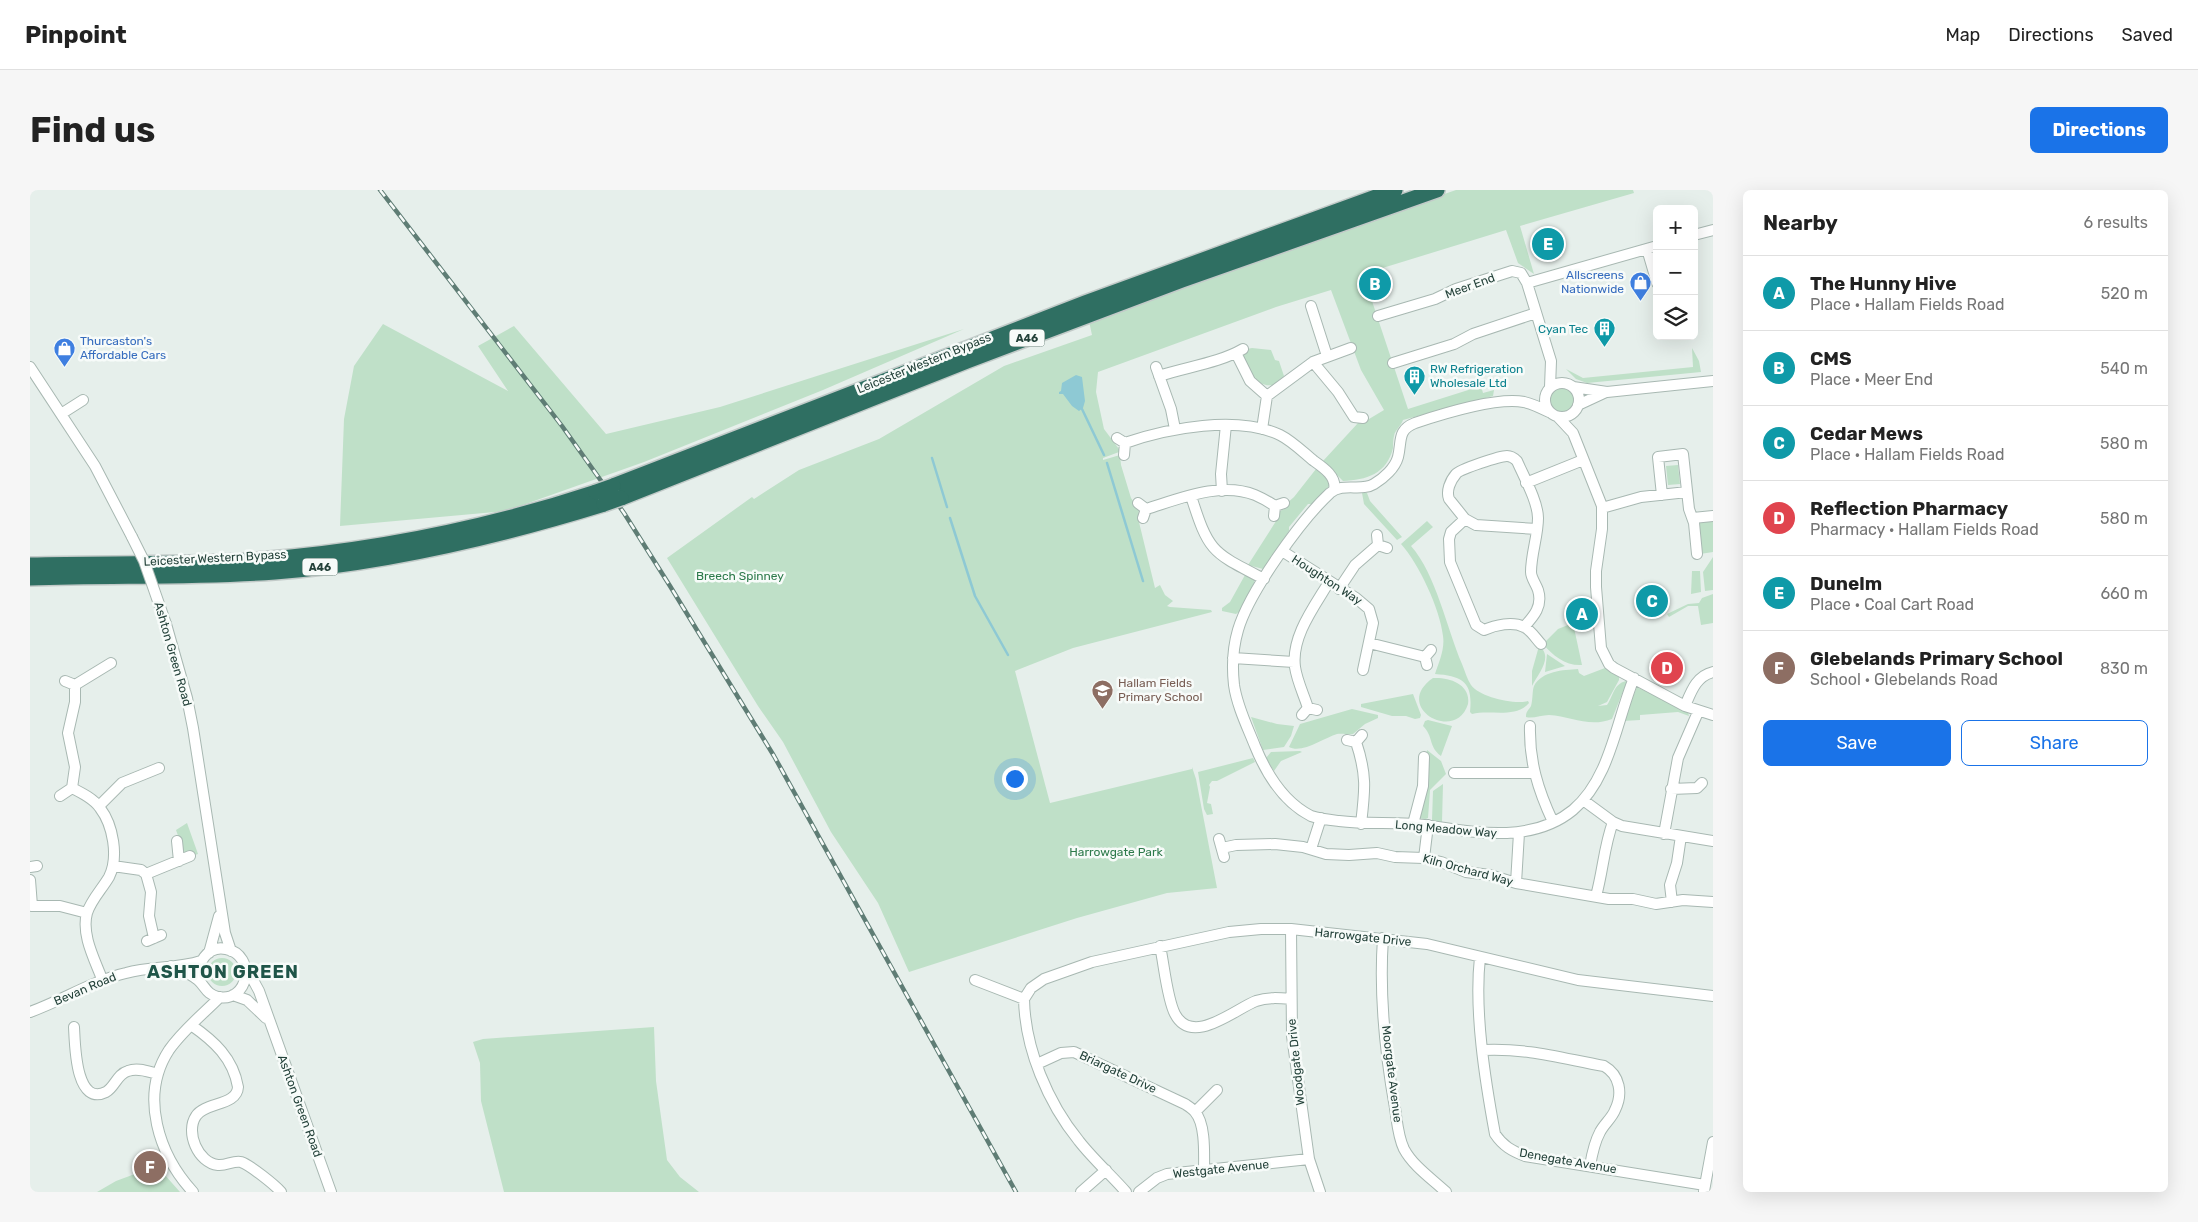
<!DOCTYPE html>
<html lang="en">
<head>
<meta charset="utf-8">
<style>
  :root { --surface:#fff; --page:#f6f6f6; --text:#222; --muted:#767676; --line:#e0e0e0; --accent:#1a73e8 }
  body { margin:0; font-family:Rubik,sans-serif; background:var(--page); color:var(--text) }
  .controls { position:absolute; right:15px; top:15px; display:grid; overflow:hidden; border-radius:8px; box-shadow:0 5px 20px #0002 }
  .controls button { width:45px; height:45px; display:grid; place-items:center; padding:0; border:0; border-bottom:1px solid var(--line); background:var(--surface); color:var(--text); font:25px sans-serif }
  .you { position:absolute; left:984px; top:588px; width:18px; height:18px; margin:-12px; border:4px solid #fff; border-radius:50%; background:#1a73e8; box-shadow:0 0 0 8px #1a73e833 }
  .badge { display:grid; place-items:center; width:32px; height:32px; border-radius:50%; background:var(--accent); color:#fff; font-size:16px; font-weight:700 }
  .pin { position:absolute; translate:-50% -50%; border:2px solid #fff; box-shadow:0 1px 5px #0006 }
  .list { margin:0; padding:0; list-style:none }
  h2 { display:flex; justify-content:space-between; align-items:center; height:65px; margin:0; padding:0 20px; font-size:21px }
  h2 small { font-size:16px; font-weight:400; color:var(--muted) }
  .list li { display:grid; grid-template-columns:32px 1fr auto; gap:15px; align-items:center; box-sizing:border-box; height:75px; padding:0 20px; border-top:1px solid var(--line) }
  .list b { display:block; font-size:19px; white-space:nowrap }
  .list p { margin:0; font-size:16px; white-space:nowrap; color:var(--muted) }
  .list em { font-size:16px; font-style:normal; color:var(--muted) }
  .actions { display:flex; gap:10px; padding:15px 20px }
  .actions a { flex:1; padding:11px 0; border:1px solid var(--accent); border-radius:8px; text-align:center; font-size:18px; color:var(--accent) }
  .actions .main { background:var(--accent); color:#fff }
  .icon { flex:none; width:28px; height:28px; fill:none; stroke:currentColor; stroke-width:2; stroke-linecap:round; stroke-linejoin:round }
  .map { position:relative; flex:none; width:1683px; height:1002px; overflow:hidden; border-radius:8px }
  header { display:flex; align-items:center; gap:30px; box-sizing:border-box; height:70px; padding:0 25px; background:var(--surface); border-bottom:1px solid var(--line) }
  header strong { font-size:24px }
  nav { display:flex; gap:28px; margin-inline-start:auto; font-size:18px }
  .intro { display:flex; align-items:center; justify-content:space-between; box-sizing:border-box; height:120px; padding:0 30px }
  h1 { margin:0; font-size:35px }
  .button { padding:12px 22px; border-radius:8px; background:var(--accent); color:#fff; font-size:18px; font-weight:700 }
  main { display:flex; gap:30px; padding:0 30px }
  aside { flex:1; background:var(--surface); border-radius:8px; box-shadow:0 5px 20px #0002 }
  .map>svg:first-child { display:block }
  .green { fill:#bfe0c8 }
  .water { fill:#8ec9d4 }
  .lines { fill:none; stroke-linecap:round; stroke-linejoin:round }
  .stream { stroke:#8ec9d4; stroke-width:2.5 }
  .minor-casing { stroke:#a8b8b2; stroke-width:12 }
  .highway-casing { stroke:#c2cac8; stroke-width:18 }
  .minor { stroke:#fff; stroke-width:10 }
  .highway { stroke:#2f6f62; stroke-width:15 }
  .rail-casing { stroke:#5f7d75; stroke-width:4.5 }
  .rail { stroke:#f7fbf9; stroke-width:2.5; stroke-dasharray:8; stroke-linecap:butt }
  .minor-bridge-casing { stroke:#a8b8b2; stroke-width:12; stroke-linecap:butt }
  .highway-bridge-casing { stroke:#c2cac8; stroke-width:18; stroke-linecap:butt }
  .minor-bridge { stroke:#fff; stroke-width:10 }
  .highway-bridge { stroke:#2f6f62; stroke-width:15 }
  .labels { text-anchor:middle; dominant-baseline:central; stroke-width:5; stroke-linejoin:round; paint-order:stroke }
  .shield { fill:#f7fbf9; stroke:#637a73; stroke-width:1 }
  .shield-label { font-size:11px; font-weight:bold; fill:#24423a }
  .shop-label { font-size:12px; fill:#366cbe; stroke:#f7fbf9; text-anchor:end }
  .street-label { font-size:12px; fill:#24423a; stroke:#f7fbf9 }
  .culture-label { font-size:12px; fill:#0d838f; stroke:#f7fbf9; text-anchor:end }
  .park-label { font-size:12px; fill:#2d7a4b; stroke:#f7fbf9 }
  .education-label { font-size:12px; fill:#785e54; stroke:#f7fbf9; text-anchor:start }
  .district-label { font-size:18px; font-weight:bold; letter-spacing:1px; fill:#1f5548; stroke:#f7fbf9 }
</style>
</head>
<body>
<header>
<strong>Pinpoint</strong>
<nav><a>Map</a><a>Directions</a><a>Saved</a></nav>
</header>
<div class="intro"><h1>Find us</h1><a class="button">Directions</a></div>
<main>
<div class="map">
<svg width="1683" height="1002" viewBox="0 0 1683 1002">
  <rect width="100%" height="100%" fill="#e6efeb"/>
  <path class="green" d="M1426 0H1603L1604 3 1490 36 1504 84 1488 73 1476 40 1333 84 1378 219 1451 196 1453 203 1464 200 1463 206 1373 230C1371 236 1365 240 1364 246 1363 250 1363 254 1363 258 1357 284 1336 290 1313 291L1293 271 1328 233 1334 232 1354 220 1331 180 1301 100 1246 117 1068 182 1066 202 1074 239 1089 259V262L1073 268V270L1090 265 1091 275 1101 308 1109 320 1108 328 1125 398 1130 395 1135 405 1143 411 1137 416 1140 417 1181 420 1182 422 1043 458 985 481 1020 613 1162 579V577L1166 589 1187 698 1137 703 1047 728 879 782 848 713 801 642 753 552 728 516 637 368 722 307 724 309 769 280 849 249 974 176 1062 145 1059 131 1238 65Z
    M353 134 478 201 448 156 484 136 576 244 690 217 934 139 793 200 614 272 476 321 310 336 314 229 324 176Z
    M1222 158 1241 160 1245 170 1249 171 1254 186 1243 195C1227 198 1217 180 1213 166L1217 159Z
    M1662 158 1669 171 1671 182 1557 193 1546 189 1536 179 1553 188 1663 177Z
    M1519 209a13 13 0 1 1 26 0a13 13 0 1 1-26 0Z
    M1648 275 1650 294 1638 295 1636 276Z
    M1286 279 1298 290 1299 296 1282 314H1278L1259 337V341L1233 379 1218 375 1248 328 1250 321 1257 318 1256 314 1264 307Z
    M1337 303 1340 311 1372 347 1367 350 1334 314 1332 303Z
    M1683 328V362L1670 364 1666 330Z
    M1397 331 1403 337 1381 356C1406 384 1417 439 1432 474 1435 481 1437 489 1441 495 1449 507 1485 515 1498 511L1499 513C1485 529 1460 519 1442 524L1440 522C1443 493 1434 486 1405 484 1409 472 1415 459 1413 446 1410 419 1389 374 1371 354Z
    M1683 367V400L1675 401 1673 382Z
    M1662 381H1670L1671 402 1661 404Z
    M1215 385 1224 390 1225 395 1210 421 1206 424 1192 421V418L1200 412Z
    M1683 404V433L1671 435 1668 416H1658L1639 427 1637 424 1658 414 1669 413 1672 408Z
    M1543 433 1552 475C1536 476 1523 466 1513 454L1528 439Z
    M1509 456C1524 467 1508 484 1502 496V481Z
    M1517 464 1535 476 1515 482Z
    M1575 478 1589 487V490L1577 512 1568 516 1577 515C1583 507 1583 494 1596 491V494L1582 529C1559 538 1541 526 1519 525 1511 525 1503 529 1496 527 1496 521 1498 521 1501 516 1503 510 1502 501 1504 496 1512 481 1533 480 1548 479L1549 483 1554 486Z
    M1403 488C1419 487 1441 494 1438 514 1426 554 1361 517 1403 488Z
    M1607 497 1658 522 1659 526 1648 522 1610 525V530L1593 531Z
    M1383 504 1391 525 1390 528 1385 529 1376 526H1362L1331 517V514Z
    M1322 519 1348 525V528L1335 534 1323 544C1318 545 1313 543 1307 544 1294 548 1272 564 1259 557L1270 534Z
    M1221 527 1247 534 1264 536 1261 546 1254 557 1233 560Z
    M1398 530 1422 536 1411 566C1398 556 1404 547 1393 536L1395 531Z
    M1397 560 1411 571 1416 584 1400 600 1398 628 1396 629 1386 628 1396 590Z
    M1241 562 1270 561 1272 562 1251 571 1244 581 1236 568Z
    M1223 568 1225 572 1187 591H1182L1179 595 1180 597 1177 613 1181 614 1183 624 1177 625 1174 619 1168 582Z
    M1413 594 1412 632 1402 630 1403 601Z
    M157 633 168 664 156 668 146 640Z
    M178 782a14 14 0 1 1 28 0a14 14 0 1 1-28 0Z
    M624 837 626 891 637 970 650 987 669 1002H474L451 911 450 873 443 852 453 849Z
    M121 978 134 984 150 1002H67L86 991Z"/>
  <path class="water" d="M1046 185 1052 187 1055 211 1053 218 1049 221 1042 216 1033 204H1029V202L1031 201 1032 193Z"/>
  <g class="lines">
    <path class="stream" d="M1052 219 1074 265
      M902 268 917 317
      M1077 273 1113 391
      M920 328 945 406 978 465"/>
    <defs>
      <path id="minor" d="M1664 45 1683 40
        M1617 59 1627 93
        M1497 93 1627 56
        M1281 116 1297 166
        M1348 126 1405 109 1426 99 1482 81 1491 83 1497 93 1521 171 1520 197
        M1206 163 1220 191 1237 206
        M1283 172 1308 202 1324 227 1333 228
        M1363 173 1424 154 1443 144 1506 123
        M0 177 65 276 102 347
        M1126 177 1141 219 1145 239
        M1129 186C1156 177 1189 173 1213 159
        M1515 210a17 17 0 1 1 34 0a17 17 0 1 1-34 0Z
        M1543 197 1577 202 1683 191
        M1548 215 1576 202
        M1519 222C1511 218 1503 214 1494 212 1467 207 1412 224 1385 233 1367 240 1372 251 1368 267 1365 278 1354 288 1344 294 1331 302 1313 292 1300 303 1271 330 1219 402 1208 440 1203 457 1202 477 1204 495 1207 516 1217 536 1225 556 1236 583 1253 612 1281 626 1290 629 1300 630 1309 631 1339 635 1370 631 1401 636 1447 643 1503 653 1543 620 1580 589 1586 532 1604 488
        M31 224 53 210
        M1528 227 1543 243 1572 316V339L1566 381V397L1571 458 1579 474 1584 478 1655 516 1683 525
        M1232 239 1237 206 1283 172 1321 158
        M1087 248 1095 253 1094 265
        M1095 253C1138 238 1208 225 1250 245 1262 251 1273 262 1284 271 1294 278 1307 287 1304 300
        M1496 293 1553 270
        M1192 301 1191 284 1196 235
        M1632 305 1628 267 1653 264 1659 319 1664 333 1667 364
        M1161 306C1179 363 1182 362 1234 389
        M1108 313 1116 319 1113 328
        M1572 318 1611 307 1657 302
        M1116 319C1149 309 1191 291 1225 305 1232 308 1239 312 1245 316
        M1244 326 1245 316 1254 313
        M1663 328 1683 326
        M1435 329 1421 342 1419 349 1420 372 1446 435 1454 440C1465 435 1483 431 1494 437 1501 440 1506 449 1511 454
        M1347 345 1348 355 1357 358
        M1252 361 1326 408 1339 419 1343 433 1333 480
        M1309 399 1325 375 1348 355
        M136 434 157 508 163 538 195 743 201 761
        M1494 437C1504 426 1513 416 1508 400 1506 394 1501 388 1501 382 1501 364 1508 346 1508 328 1508 312 1494 287 1487 271 1484 268 1481 266 1477 266 1470 266 1430 279 1426 284 1420 291 1416 301 1419 309L1435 329 1446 335 1507 339
        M1339 453 1395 467
        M1203 468 1264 472
        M1397 475 1395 467 1401 460
        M35 491 45 495V512L38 543 45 577 42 598C52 603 64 609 70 618 83 635 89 667 79 687 72 699 61 710 57 723 51 745 65 770 72 789
        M45 495 81 473
        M1655 516C1661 502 1666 486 1683 482
        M1278 518C1274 505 1267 491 1265 477 1261 447 1284 417 1299 392
        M1272 525 1278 518 1287 520
        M1500 536C1499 571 1508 600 1523 632
        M1317 550 1326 552 1332 545
        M1326 552C1337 585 1335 600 1331 634
        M1424 583H1503
        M1641 599 1667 598 1672 593
        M30 606 42 598
        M1553 610 1583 632 1592 636 1683 651
        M69 616 92 593 129 578
        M1383 634 1393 596 1394 567
        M1634 644 1648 568 1668 522
        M1189 649 1194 667
        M147 651 149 671
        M1192 658 1206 655 1245 654 1273 657 1296 664 1319 665 1347 663 1365 667 1394 668 1411 672 1436 682 1460 685 1486 693 1579 709H1603L1626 714 1653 710 1683 712
        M1281 659 1291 628
        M1394 668 1398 635
        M83 676 111 680 116 684 121 702 119 726 124 748
        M0 677 7 676
        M116 684 160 666
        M0 690 2 716H30L57 723
        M1486 693 1489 643
        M1566 706C1573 681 1574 656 1583 632
        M1642 712 1640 695 1647 673 1651 646
        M1261 739 1262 846 1279 969 1290 1002
        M1353 748C1349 804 1355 862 1365 918 1367 931 1368 947 1374 959 1383 976 1402 989 1416 1002
        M117 751 131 745
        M1130 756C1134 774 1137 809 1145 824 1162 857 1205 819 1226 811 1238 807 1249 808 1261 809
        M179 763 189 726
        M1450 767C1444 821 1455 890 1465 944 1473 956 1482 961 1495 966L1675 995
        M141 776C150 780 160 783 168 790 176 797 176 804 188 807 219 813 227 765 196 759 177 755 166 774 169 791
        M216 777 229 801 301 1002
        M945 790 994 809C995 859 1018 913 1049 951 1063 969 1081 985 1096 1002
        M203 805 217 810 236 828
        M994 809 1001 798 1014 789 1062 772 1199 742 1231 739H1261L1397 754 1548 790 1683 806
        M0 822C33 810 62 791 96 783 121 776 147 779 171 771
        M161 835C184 851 203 868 208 897 207 916 175 912 166 926 155 942 168 973 188 975 196 976 204 970 211 972 220 975 245 995 251 1002
        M44 837C45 853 45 917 76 902 85 897 87 884 98 881 108 877 119 882 128 884
        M1453 860C1498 858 1530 868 1574 876 1590 885 1593 904 1585 920 1582 928 1574 934 1570 942 1564 953 1562 964 1560 976
        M1007 874 1031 863 1044 862 1155 914C1158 916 1163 919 1165 922 1176 934 1174 966 1174 982
        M1165 922 1187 900
        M1674 1001 1683 952
        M163 1002C129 965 109 906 139 860 153 840 173 824 190 807
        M1051 1002 1076 980
        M1109 1002 1127 988 1137 984 1279 969"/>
      <path id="highway" d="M583 296 1055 113 1365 0
        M591 308 937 171 1152 90 1407 0
        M0 375C71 373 142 375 213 371 333 363 451 340 566 302
        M0 388C82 385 163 388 245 382 357 373 467 347 574 314"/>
    </defs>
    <use href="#minor" class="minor-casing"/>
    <use href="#highway" class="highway-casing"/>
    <use href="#minor" class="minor"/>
    <use href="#highway" class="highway"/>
    <defs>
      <path id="rail" d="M350 0 532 236 594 323 640 396 744 566 986 1002"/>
    </defs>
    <use href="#rail" class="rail-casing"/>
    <use href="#rail" class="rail"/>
    <defs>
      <path id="minor-bridge" d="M102 347 114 371 136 434"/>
      <path id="highway-bridge" d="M566 302 583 296
        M574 314 591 308"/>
    </defs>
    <use href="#minor-bridge" class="minor-bridge-casing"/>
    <use href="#highway-bridge" class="highway-bridge-casing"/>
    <use href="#minor-bridge" class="minor-bridge"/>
    <use href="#highway-bridge" class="highway-bridge"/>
  </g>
  <defs>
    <symbol id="shop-pin" viewBox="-11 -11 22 30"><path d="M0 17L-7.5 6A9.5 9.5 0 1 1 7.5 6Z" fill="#3f7fe0" stroke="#f7fbf9"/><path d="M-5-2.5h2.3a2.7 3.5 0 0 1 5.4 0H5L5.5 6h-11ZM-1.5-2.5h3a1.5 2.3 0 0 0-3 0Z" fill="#fff"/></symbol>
    <symbol id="building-pin" viewBox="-11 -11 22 30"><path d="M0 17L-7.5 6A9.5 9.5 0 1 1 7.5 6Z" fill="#0f9aa8" stroke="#f7fbf9"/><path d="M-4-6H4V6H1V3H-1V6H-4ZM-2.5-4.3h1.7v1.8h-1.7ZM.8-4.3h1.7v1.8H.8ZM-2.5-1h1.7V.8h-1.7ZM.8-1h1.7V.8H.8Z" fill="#fff"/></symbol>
    <symbol id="school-pin" viewBox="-11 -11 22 30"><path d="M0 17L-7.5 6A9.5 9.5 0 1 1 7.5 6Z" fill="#8d6e63" stroke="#f7fbf9"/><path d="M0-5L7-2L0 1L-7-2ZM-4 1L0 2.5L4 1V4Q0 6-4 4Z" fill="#fff"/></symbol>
  </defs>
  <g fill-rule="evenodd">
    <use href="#shop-pin" x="1598" y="80" width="25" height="34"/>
    <use href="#building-pin" x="1562" y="126" width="25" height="34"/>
    <use href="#shop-pin" x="22" y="146" width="25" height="34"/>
    <use href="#building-pin" x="1372" y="174" width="25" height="34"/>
    <use href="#school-pin" x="1060" y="488" width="25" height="34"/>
  </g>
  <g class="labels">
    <g class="shield">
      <rect x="979.5" y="139.5" width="35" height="17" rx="4"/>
      <rect x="272.5" y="368.5" width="35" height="17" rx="4"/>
    </g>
    <g class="shield-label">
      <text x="997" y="148">A46</text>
      <text x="290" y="377">A46</text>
    </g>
    <g class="shop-label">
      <text x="1594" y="85">Allscreens<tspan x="1594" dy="14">Nationwide</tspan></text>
      <text x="50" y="151" text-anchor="start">Thurcaston's<tspan x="50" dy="14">Affordable Cars</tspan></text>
    </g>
    <g class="street-label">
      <text transform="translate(1440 96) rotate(-20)">Meer End</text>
      <text transform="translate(894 173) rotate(-22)">Leicester Western Bypass</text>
      <text transform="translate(185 368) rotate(-3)">Leicester Western Bypass</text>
      <text transform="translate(1297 390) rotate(33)">Houghton Way</text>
      <text transform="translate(143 464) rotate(74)">Ashton Green Road</text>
      <text transform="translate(1416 639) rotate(5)">Long Meadow Way</text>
      <text transform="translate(1438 680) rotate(15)">Kiln Orchard Way</text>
      <text transform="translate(1333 747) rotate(6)">Harrowgate Drive</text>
      <text transform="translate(55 799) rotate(-23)">Bevan Road</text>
      <text transform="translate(1266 872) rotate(-96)">Woodgate Drive</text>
      <text transform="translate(1088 882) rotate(25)">Briargate Drive</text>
      <text transform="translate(1362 884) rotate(83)">Moorgate Avenue</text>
      <text transform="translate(270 916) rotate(70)">Ashton Green Road</text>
      <text transform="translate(1538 971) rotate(10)">Denegate Avenue</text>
      <text transform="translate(1191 979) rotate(-6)">Westgate Avenue</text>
    </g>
    <g class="culture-label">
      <text x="1558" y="139">Cyan Tec</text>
      <text x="1400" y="179" text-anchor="start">RW Refrigeration<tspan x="1400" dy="14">Wholesale Ltd</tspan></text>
    </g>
    <g class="park-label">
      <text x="710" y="386">Breech Spinney</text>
      <text x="1086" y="662">Harrowgate Park</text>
    </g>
    <g class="education-label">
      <text x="1088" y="493">Hallam Fields<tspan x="1088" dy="14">Primary School</tspan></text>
    </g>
    <g class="district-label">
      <text x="193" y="782">ASHTON GREEN</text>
    </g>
  </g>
</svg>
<div class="controls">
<button>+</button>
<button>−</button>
<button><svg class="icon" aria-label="layers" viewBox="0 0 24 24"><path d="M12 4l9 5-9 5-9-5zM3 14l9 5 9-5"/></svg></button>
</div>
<div class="you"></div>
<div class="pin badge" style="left:1552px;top:424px;background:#0f9aa8">A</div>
<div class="pin badge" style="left:1345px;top:94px;background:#0f9aa8">B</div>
<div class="pin badge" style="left:1622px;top:411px;background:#0f9aa8">C</div>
<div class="pin badge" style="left:1637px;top:478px;background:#e0444e">D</div>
<div class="pin badge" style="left:1518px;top:54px;background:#0f9aa8">E</div>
<div class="pin badge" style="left:120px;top:977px;background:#8d6e63">F</div>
</div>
<aside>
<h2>Nearby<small>6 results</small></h2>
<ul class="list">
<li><span class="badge" style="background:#0f9aa8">A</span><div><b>The Hunny Hive</b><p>Place · Hallam Fields Road</p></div><em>520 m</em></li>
<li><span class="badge" style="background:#0f9aa8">B</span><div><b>CMS</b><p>Place · Meer End</p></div><em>540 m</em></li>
<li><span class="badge" style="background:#0f9aa8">C</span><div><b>Cedar Mews</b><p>Place · Hallam Fields Road</p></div><em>580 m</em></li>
<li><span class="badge" style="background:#e0444e">D</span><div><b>Reflection Pharmacy</b><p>Pharmacy · Hallam Fields Road</p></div><em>580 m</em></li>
<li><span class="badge" style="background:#0f9aa8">E</span><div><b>Dunelm</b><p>Place · Coal Cart Road</p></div><em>660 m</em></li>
<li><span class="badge" style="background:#8d6e63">F</span><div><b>Glebelands Primary School</b><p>School · Glebelands Road</p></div><em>830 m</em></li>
</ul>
<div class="actions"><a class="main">Save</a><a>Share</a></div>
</aside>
</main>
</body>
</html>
